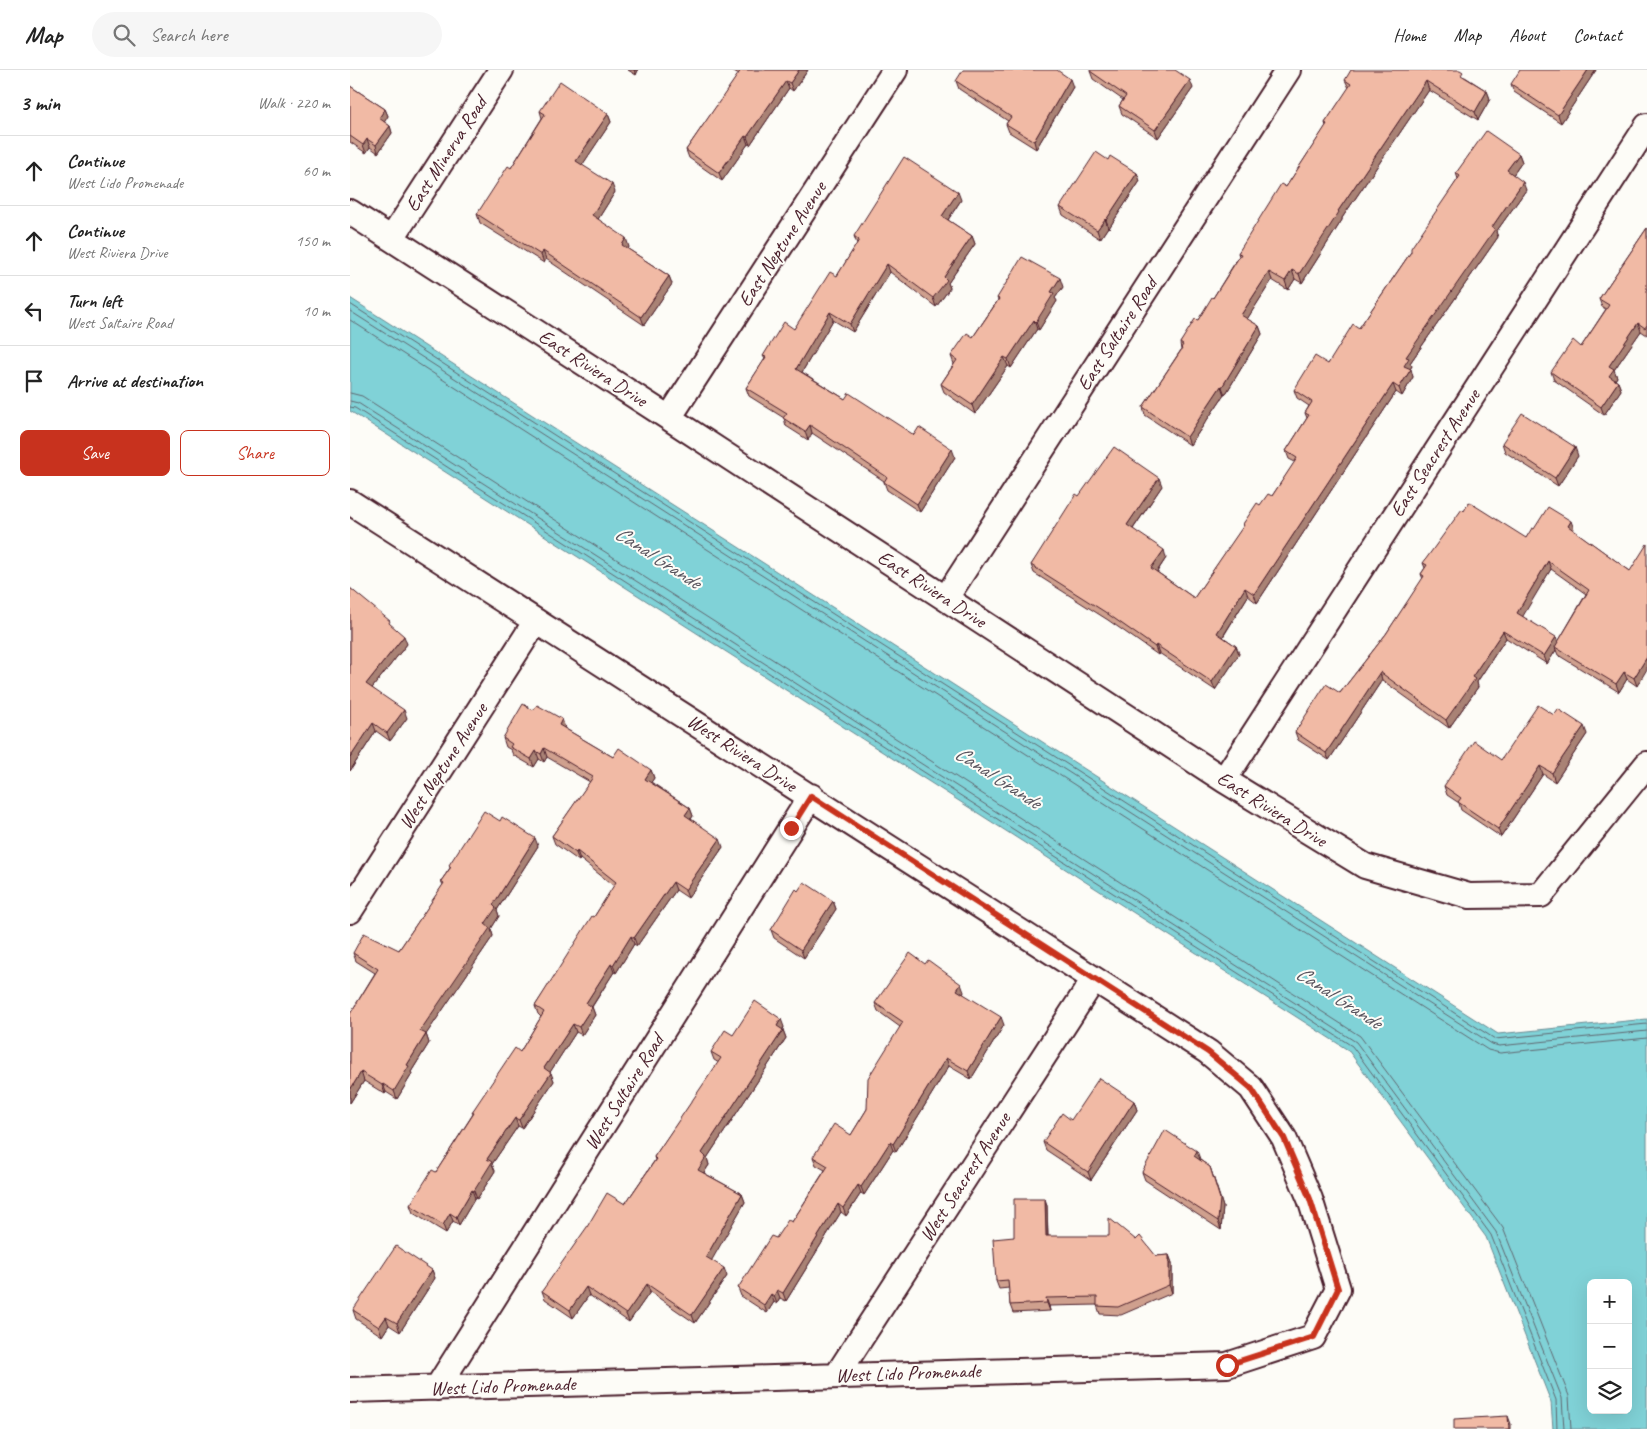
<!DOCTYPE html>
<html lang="en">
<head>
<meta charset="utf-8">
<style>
  :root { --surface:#fff; --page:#f6f6f6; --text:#222; --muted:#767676; --line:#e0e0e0; --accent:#c8321e }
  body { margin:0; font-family:Caveat,sans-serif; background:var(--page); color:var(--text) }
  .controls { position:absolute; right:15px; bottom:15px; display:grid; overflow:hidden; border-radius:8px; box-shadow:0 5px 20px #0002 }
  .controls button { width:45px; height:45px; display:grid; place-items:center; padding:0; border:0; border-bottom:1px solid var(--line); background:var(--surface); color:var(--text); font:25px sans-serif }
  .stop { position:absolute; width:15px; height:15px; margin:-11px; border:4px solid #c8321e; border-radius:50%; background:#fff }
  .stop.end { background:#c8321e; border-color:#fff; box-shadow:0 1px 5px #0008 }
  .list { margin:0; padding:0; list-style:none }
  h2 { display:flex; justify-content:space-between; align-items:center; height:65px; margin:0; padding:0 20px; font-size:21px }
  h2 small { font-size:16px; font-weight:400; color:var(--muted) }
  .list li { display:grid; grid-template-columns:32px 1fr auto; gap:15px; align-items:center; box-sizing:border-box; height:70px; padding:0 20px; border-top:1px solid var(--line) }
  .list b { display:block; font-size:19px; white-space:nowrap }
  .list p { margin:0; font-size:16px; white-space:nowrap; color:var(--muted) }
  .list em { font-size:16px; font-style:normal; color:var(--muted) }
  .actions { display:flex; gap:10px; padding:15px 20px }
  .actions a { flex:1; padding:11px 0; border:1px solid var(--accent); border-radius:8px; text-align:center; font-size:18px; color:var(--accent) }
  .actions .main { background:var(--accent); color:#fff }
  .icon { flex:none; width:28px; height:28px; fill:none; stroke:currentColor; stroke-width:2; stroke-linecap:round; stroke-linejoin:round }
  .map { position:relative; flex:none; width:1297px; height:1359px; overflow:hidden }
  header { display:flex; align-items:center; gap:30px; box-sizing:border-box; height:70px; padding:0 25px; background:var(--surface); border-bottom:1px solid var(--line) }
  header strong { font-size:24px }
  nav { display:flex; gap:28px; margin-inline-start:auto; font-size:18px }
  .search { width:350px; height:45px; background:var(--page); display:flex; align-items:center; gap:12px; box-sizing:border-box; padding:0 18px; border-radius:28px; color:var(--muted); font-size:19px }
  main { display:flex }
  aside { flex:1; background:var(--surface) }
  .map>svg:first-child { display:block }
  .water { fill:#80d2d7; stroke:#6a8a92; fill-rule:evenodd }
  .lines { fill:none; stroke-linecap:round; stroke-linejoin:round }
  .shore { stroke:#606770; stroke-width:1 }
  .minor-casing { stroke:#4a1f2b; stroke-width:28 }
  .minor { stroke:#fdfcf7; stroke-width:24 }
  .wall { fill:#cfa08e; stroke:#4a1f2b; fill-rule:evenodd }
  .shaded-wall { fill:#a98274; stroke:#4a1f2b }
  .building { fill:#f1baa5; stroke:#4a1f2b }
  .route { stroke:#c8321e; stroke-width:6 }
  .labels { text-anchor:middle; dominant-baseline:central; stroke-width:4; stroke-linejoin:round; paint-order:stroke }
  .street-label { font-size:20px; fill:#4a1f2b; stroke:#fdfcf7 }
  .water-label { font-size:21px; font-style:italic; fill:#5a555f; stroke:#fdfcf7 }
</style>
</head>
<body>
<header>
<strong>Map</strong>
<div class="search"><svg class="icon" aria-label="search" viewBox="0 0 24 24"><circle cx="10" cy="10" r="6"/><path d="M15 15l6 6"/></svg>Search here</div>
<nav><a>Home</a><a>Map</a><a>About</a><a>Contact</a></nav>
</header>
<main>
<aside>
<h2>3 min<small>Walk · 220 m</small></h2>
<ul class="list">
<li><svg class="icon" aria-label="ahead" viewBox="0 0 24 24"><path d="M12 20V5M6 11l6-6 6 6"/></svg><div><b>Continue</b><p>West Lido Promenade</p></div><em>60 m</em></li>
<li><svg class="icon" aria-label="ahead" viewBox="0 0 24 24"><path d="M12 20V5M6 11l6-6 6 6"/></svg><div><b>Continue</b><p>West Riviera Drive</p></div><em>150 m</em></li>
<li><svg class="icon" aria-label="left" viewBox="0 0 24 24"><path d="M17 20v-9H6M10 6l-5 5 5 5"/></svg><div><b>Turn left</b><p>West Saltaire Road</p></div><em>10 m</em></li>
<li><svg class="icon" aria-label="arrive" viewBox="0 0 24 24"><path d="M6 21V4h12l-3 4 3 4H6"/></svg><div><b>Arrive at destination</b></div></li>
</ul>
<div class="actions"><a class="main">Save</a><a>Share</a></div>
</aside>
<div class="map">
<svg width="1297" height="1359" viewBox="0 0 1297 1359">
  <rect width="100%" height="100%" fill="#fdfcf7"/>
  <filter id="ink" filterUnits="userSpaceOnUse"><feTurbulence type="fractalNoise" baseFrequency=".02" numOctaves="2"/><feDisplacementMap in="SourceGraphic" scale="10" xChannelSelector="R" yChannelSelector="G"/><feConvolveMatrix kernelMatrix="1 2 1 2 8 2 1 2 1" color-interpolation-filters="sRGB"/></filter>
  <g filter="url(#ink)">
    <path class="water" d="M0 228 1148 964 1297 949V1359H1203L1201 1332 1136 1167 998 980 0 341ZM1241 1213H1278V1340H1241Z"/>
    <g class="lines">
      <path class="shore" d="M0 234 1145 969 1297 954
        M0 241 1142 974 1149 976 1297 961
        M0 250 1138 980 1150 983 1297 968
        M0 323 12 326 1010 966 1153 1158 1219 1326 1221 1359
        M0 331 8 333 1006 972 1146 1162 1212 1328 1214 1359
        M0 337 5 338 1002 976 1141 1165 1206 1330 1207 1359"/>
      <defs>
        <path id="minor" d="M0 142 319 348 874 710 1015 796 1119 826 1191 825 1297 694
          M42 168 151 0
          M319 348 545 0
          M0 432 858 982 901 1018 934 1068 960 1129 988 1219 963 1267 877 1295 0 1320
          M596 528 938 0
          M874 710 1297 56
          M0 841 186 551
          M487 1305 744 909
          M87 1318 461 726"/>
      </defs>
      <use href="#minor" class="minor-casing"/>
      <use href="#minor" class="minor"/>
    </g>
    <path class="wall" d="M278 0H288L286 5Z
      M382 0H458L443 21 439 18 400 75 398 74 372 111 339 88 336 80 389 4Z
      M1246 0 1211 53 1164 22 1161 14Z
      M740 1 843 18 808 68 772 44 769 36 773 30 743 9Z
      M1115 7 1137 21 1140 29 1128 50 1079 20 992 148V150L952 213 945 209 938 220 922 210 897 249 909 256 912 264 875 325H874L840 375 795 345 793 337 831 280 830 273 848 250 863 228 889 186 888 183 936 117 976 56 975 53 999 18 995 10Z
      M606 11 723 17 686 79 659 62 656 54 658 51 609 19Z
      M0 16 35 39 38 46 34 52 40 56 42 63 28 83 20 77 16 83 0 72Z
      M190 41 258 44 261 52 232 95 265 122 248 149 279 177 278 179 319 206 322 214 294 255 196 189 194 193 130 153 127 144 161 98 192 48Z
      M1169 84 1172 92 1163 105 1176 120 1146 162 1148 167 1060 293 1062 296 1060 299 1063 307 1052 326 1046 322 907 533 898 526 873 567 886 576 889 584 865 620 809 583 808 585 758 550 684 503 681 495 729 426 812 416 783 459 816 488 807 502 844 528 894 456 893 454 910 435 922 426 945 392 939 389 936 381 957 348 955 343 959 336 947 328 944 320 978 294 1009 258 1061 182 1108 109 1106 103Z
      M758 90 787 103 790 111 759 158 758 157 750 169 713 145 710 137Z
      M611 130 598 150 622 166 625 174 598 213 600 218 586 237 540 202 503 262 483 250 452 302 495 329 605 387 570 442 537 420 534 412V411L462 363 458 370 436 356 434 348 399 326 396 318 415 289 413 286 444 259 487 206 507 174 504 166Z
      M1297 158V265L1291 261 1264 300 1267 307 1265 310 1268 312 1271 320 1254 345 1204 310 1201 302 1231 277 1256 239 1252 237 1249 229Z
      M713 217 705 228 707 231 689 260 687 259 661 298 658 296 625 344 594 322 591 314 604 294 601 286 623 267 648 230 647 228Z
      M1152 373 1228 386 1208 416 1155 382Z
      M1184 459H1224L1223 460 1280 501 1287 616 1277 609 1269 622 1208 585 1206 580 1197 594 1156 568 1127 612 1128 617 1099 658 1032 610 979 690 948 670 945 662 990 623 1036 564 1073 509 1071 504 1075 498 1073 493 1176 468ZM1201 499 1236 524 1208 572 1172 546Z
      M0 518 42 556 57 574 22 618 57 648 40 671 26 661 0 701Z
      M1204 645 1237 664 1205 712 1193 704 1151 767 1111 740 1109 733 1097 725 1094 716 1151 690Z
      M214 658 263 687 301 700 304 708 301 712 340 738 343 746 341 749 373 777 338 828 326 820 287 876 284 874 266 903 264 902 242 937 245 945 232 965 226 962 200 1002 204 1011 172 1058 168 1056 142 1094 145 1101 127 1129 125 1128 109 1155 103 1151 96 1163 63 1143 60 1135 86 1102 123 1044 122 1042 170 982 191 947 188 944 185 936 244 847 264 816 230 789 229 791 205 774 202 766 240 712 197 687 194 692 189 689 184 697 163 685 161 680 156 677 153 668 215 658Z
      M188 776 147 840 149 846 141 859 143 866 76 964 79 973 61 1002 62 1004 47 1029 36 1022 35 1024 14 1011 0 1033V944L25 903 6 891 3 883 49 880 93 815 91 811 100 798 99 795Z
      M448 821 483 831 486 839 454 888 424 868 421 860Z
      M614 922 613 924 654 955 621 1009 599 996 546 1082 543 1080 514 1125 511 1123 496 1146 491 1142 436 1231 430 1228 427 1234 424 1232 417 1243 391 1226 388 1218 426 1168 442 1152 475 1100 466 1095 463 1087 501 1065 517 1039 550 957 528 941 525 933Z
      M434 957 433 960 436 968 357 1088 359 1095 354 1103 392 1124 395 1132 361 1190 377 1206 345 1253 300 1222 279 1252 239 1225 223 1248 195 1229 192 1221 275 1134 305 1090 304 1087 369 993 364 990 361 982 383 965Z
      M784 1031 787 1040 741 1110 696 1080 693 1072 721 1050Z
      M850 1089V1090L860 1097 873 1137 871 1160 795 1110 792 1102Z
      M695 1129 697 1136 698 1166 806 1186 819 1185 822 1193V1223L771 1245 750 1244 747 1235 699 1236 700 1241 663 1243 660 1235 659 1218 649 1219 646 1211 664 1167Z
      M82 1200 85 1208 50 1262 39 1255 32 1266 6 1249 3 1240Z"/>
    <path class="shaded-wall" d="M284 0H288L286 5Z
      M449 0H458L443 21 440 13Z
      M1238 0H1246L1211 53 1208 45Z
      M720 9 723 17 686 79 684 71Z
      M840 10 843 18 808 68 805 60Z
      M436 11 439 18 400 75 397 67Z
      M1076 11 1079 20 992 148V150L952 213 949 204 988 141Z
      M1137 21 1140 29 1128 50 1125 42Z
      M35 39 38 46 32 56 29 48Z
      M258 44 261 52 229 100 226 91Z
      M40 56 42 63 28 83 26 75Z
      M395 66 398 74 372 111 369 103Z
      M17 69 20 77 16 83 13 75Z
      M1169 84 1172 92 1160 109 1157 100Z
      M787 103 790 111 759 158 756 150Z
      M1173 112 1176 120 1146 162 1148 167 1060 293 1062 296 1057 304 1054 296 1056 287 1142 157Z
      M262 114 265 122 245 154 242 145Z
      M608 122 611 130 595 154 592 146Z
      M755 149 758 157 750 169 747 160Z
      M622 166 625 174 598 213 600 218 586 237 583 228 594 207Z
      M276 168 279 177 275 183 272 175Z
      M193 181 196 189 194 193 191 185Z
      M537 194 540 202 503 262 500 254Z
      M942 200 945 209 938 220 935 211Z
      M919 202 922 210 894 254 891 245Z
      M319 206 322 214 294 255 291 247Z
      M710 208 713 217 705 228 707 231 689 260 686 252 701 222Z
      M480 242 483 250 449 307 446 299Z
      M684 250 687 259 661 298 658 289Z
      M1288 253 1291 261 1264 300 1267 307 1262 314 1259 306V296Z
      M909 256 912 264 875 325 872 317Z
      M654 287 658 296 625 344 622 335Z
      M1061 299 1063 307 1052 326 1049 318Z
      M1268 312 1271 320 1254 345 1251 337Z
      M1043 314 1046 322 907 533 904 524Z
      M871 316 874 325 840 375 837 367Z
      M460 355 462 363 458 370 455 362Z
      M1225 377 1228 386 1208 416 1205 408Z
      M602 379 605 387 570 442 567 434Z
      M809 408 812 416 780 463 777 455Z
      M1221 451 1224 459 1221 464 1218 456Z
      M814 480 816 488 804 506 801 498Z
      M1198 491 1201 499 1170 551 1167 543Z
      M895 518 898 526 870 571 867 563Z
      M1153 561 1156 568 1127 612 1128 617 1099 658 1096 650 1122 607Z
      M54 566 57 574 19 622 16 614Z
      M1206 567 1209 575 1205 577 1206 580 1197 594 1194 586Z
      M806 575 809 583 808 585 805 577Z
      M886 576 889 584 865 620 862 612Z
      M1297 587V599L1287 616 1284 608Z
      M1030 602 1032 610 979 690 976 683Z
      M1274 602 1277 609 1269 622 1266 614Z
      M54 640 57 648 40 671 37 663Z
      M212 649 215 658 212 663 209 655Z
      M23 653 26 661 0 701V688Z
      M1234 656 1237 664 1205 712 1202 703Z
      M194 678 197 687 194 692 191 684Z
      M186 681 189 689 184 697 181 689Z
      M1190 696 1193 704 1151 767 1148 759Z
      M301 700 304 708 298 717 295 709Z
      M340 738 343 746 338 753 335 745Z
      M185 768 188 776 147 840 149 846 141 859 143 866 73 969 70 961 135 854 143 835Z
      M370 769 373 777 338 828 335 820Z
      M227 781 230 789 229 791 226 783Z
      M323 812 326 820 287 876 284 868Z
      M483 831 486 839 454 888 451 880Z
      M281 866 284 874 266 903 263 895Z
      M261 894 264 902 239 941 236 933Z
      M611 914 614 922 610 929 607 920Z
      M242 937 245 945 232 965 229 957Z
      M651 947 654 955 621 1009 618 1001Z
      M431 949 434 957 430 964 427 956Z
      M223 954 226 962 197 1007 194 998Z
      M433 960 436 968 357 1088 359 1095 350 1108 348 1100 352 1083Z
      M76 964 79 973 61 1002 62 1004 47 1029 44 1021 57 995Z
      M596 988 599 996 546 1082 543 1074Z
      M11 1002 14 1011 0 1033V1020Z
      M201 1003 204 1011 172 1058 169 1050Z
      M33 1014 36 1022 35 1024 32 1015Z
      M784 1031 787 1040 741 1110 738 1102Z
      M165 1048 168 1056 142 1094 145 1101 127 1129 124 1121 137 1089Z
      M540 1072 543 1080 514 1125 511 1117Z
      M847 1081 850 1089 847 1094 844 1086Z
      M860 1097 873 1137 871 1160 868 1151Z
      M508 1115 511 1123 496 1146 493 1138Z
      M122 1120 125 1128 109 1155 106 1147Z
      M392 1124 395 1132 359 1195 356 1187Z
      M695 1129 697 1136 698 1174 696 1166Z
      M488 1134 491 1142 436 1231 433 1223Z
      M100 1143 103 1151 96 1163 93 1155Z
      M819 1185 822 1193V1223L819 1215Z
      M374 1198 377 1206 345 1253 342 1245Z
      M82 1200 85 1208 50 1262 47 1253Z
      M297 1214 300 1222 279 1252 276 1244Z
      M236 1217 239 1225 223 1248 220 1240Z
      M427 1220 430 1228 427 1234 424 1226Z
      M421 1224 424 1232 417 1243 414 1235Z
      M696 1228 699 1236 700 1241 697 1233Z
      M36 1247 39 1255 32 1266 29 1257Z
      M1158 1346 1161 1354V1359H1159Z"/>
    <path class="building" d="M391 0H449L440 13 436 11 397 67 395 66 369 103 336 80Z
      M613 0H707L720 9 684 71 656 54 661 47 606 11Z
      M740 0H825L840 10 805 60 769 36 776 26 740 1Z
      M1001 0H1110L1113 2 1111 5 1137 21 1125 42 1076 11 988 141 989 142 949 204 942 200 935 211 919 202 891 245 909 256 872 317 871 316 837 367 793 337 832 279 831 278 833 275 830 273 845 249 848 250 862 227 863 228 891 184 888 183 931 114 936 117 977 54 975 53 1001 14 995 10Z
      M1170 0H1238L1208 45 1161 14Z
      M210 11 258 44 226 91 262 114 242 145 276 168 272 175 319 206 291 247 193 181 191 185 127 144 158 96 161 98 195 44 190 41Z
      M0 16 35 39 29 48 40 56 26 75 17 69 13 75 0 66Z
      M1136 61 1169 84 1157 100 1173 112 1142 157 1145 159 1056 287 1059 288 1054 296 1061 299 1049 318 1043 314 904 524 895 518 867 563 886 576 862 612 806 575 805 577 755 542 681 495 726 424 729 426 764 377 809 408 777 455 814 480 801 498 844 528 894 455 893 454 907 433 910 435 918 424 922 426 947 388 936 381 959 345 955 343 962 332 944 320 965 286 978 294 1003 254 1009 258 1061 182V178L1110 106 1106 103Z
      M746 82 758 90 760 86 787 103 756 150 755 149 747 160 710 137Z
      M554 87 608 122 592 146 622 166 594 207 597 210 583 228 537 194 500 254 480 242 446 299 495 329 499 323 564 365 569 357 602 379 567 434 534 412 537 407 460 355 455 362 433 348 437 343 396 318 416 287 413 286 434 252 444 259 480 202 487 206 509 170 504 166Z
      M1297 158V255L1295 258 1288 253 1259 296 1264 299 1259 306 1268 312 1251 337 1201 302 1223 270 1231 277 1259 235 1249 229Z
      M672 187 710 208 701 222 704 223 686 252 684 250 658 289 654 287 622 335 591 314 607 290 601 286 617 263 623 267 649 229 647 228Z
      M1172 343 1225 377 1205 408 1152 373Z
      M1119 432 1176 468 1182 458 1184 459 1198 437 1221 451 1218 456 1280 501 1297 474V587L1284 608 1274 602 1266 614 1205 577 1239 520 1198 491 1167 543 1206 567 1194 586 1153 561 1122 607 1125 609 1096 650 1030 602 976 683 945 662 976 614 990 623 1036 564 1074 506 1071 504 1077 495 1073 493 1112 439 1114 441Z
      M0 518 40 551 39 553 54 566 16 614 54 640 37 663 23 653 0 688Z
      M173 634 183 640 187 635 212 649 209 655 263 687 269 678 301 700 295 709 340 738 335 745 370 769 335 820 323 812 284 868 281 866 263 895 261 894 236 933 242 937 229 957 223 954 194 998 201 1003 169 1050 165 1048 137 1089 142 1092 124 1121 122 1120 106 1147 100 1143 93 1155 60 1135 82 1100 86 1102 124 1043 122 1042 165 978 170 982 194 942 185 936 242 846 244 847 266 812 227 781 226 783 202 766 243 707 194 678 191 684 186 681 181 689 160 677 162 674 153 668Z
      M1188 635 1204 645 1208 639 1234 656 1202 703 1190 696 1148 759 1108 732 1111 728 1094 716 1124 671 1151 690Z
      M134 741 150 751 152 747 185 768 143 835 146 838 135 854 140 858 70 961 76 964 57 995 59 996 44 1021 33 1014 32 1015 11 1002 0 1020V944L28 899 3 883 14 863 49 880 94 813 91 811 101 797 99 795Z
      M454 812 483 831 451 880 421 860 446 819 448 821Z
      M560 883 575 894 578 890 611 914 607 920 651 947 618 1001 596 988 543 1074 540 1072 511 1117 508 1115 493 1138 488 1134 433 1223 427 1220 424 1226 421 1224 414 1235 388 1218 421 1166 426 1168 438 1150 442 1152 478 1096 463 1087 484 1054 501 1065 517 1039 518 1008 553 952 525 933Z
      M405 931 431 949 427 956 433 960 352 1083 356 1087 348 1100 392 1124 356 1187 374 1198 342 1245 297 1214 276 1244 236 1217 220 1240 192 1221 237 1157 257 1123 275 1134 306 1089 304 1087 371 988 361 982 375 960 383 965Z
      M749 1008 784 1031 738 1102 693 1072 712 1043 721 1050Z
      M815 1060 847 1081 844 1086 860 1097 870 1129 868 1151 792 1102Z
      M664 1129H695L696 1166H759V1148L786 1170 790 1166 806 1186 819 1185V1215L768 1237 747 1236V1227L696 1228 697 1233 660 1235 658 1210 646 1211 643 1169 664 1167Z
      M46 1176 82 1200 47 1253 36 1247 29 1257 3 1240Z
      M1158 1346 1159 1359H1104V1349Z"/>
  </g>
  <g class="lines" filter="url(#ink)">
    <path class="route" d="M441 758 461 726 858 982 901 1018 934 1068 960 1129 988 1219 964 1267 877 1295"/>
  </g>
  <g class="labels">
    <g class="street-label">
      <text transform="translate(96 84) rotate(-57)">East Minerva Road</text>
      <text transform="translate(432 174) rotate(-57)">East Neptune Avenue</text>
      <text transform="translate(767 264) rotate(-57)">East Saltaire Road</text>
      <text transform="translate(243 298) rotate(33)">East Riviera Drive</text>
      <text transform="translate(1085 383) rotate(-57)">East Seacrest Avenue</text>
      <text transform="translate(582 519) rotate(33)">East Riviera Drive</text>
      <text transform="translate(392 683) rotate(33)">West Riviera Drive</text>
      <text transform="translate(93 696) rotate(-57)">West Neptune Avenue</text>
      <text transform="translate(922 739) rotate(32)">East Riviera Drive</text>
      <text transform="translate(274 1022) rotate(-58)">West Saltaire Road</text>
      <text transform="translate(615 1107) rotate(-57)">West Seacrest Avenue</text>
      <text transform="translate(558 1303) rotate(-2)">West Lido Promenade</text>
      <text transform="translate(153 1316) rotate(-2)">West Lido Promenade</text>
    </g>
    <g class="water-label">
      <text transform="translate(308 487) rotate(33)">Canal Grande</text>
      <text transform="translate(648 707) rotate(33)">Canal Grande</text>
      <text transform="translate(989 927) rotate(33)">Canal Grande</text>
    </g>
  </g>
</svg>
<div class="controls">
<button>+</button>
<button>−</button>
<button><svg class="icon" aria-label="layers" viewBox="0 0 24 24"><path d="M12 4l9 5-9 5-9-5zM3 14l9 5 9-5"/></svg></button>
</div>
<div class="stop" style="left:877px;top:1295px"></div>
<div class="stop end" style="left:441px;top:758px"></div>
</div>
</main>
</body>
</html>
